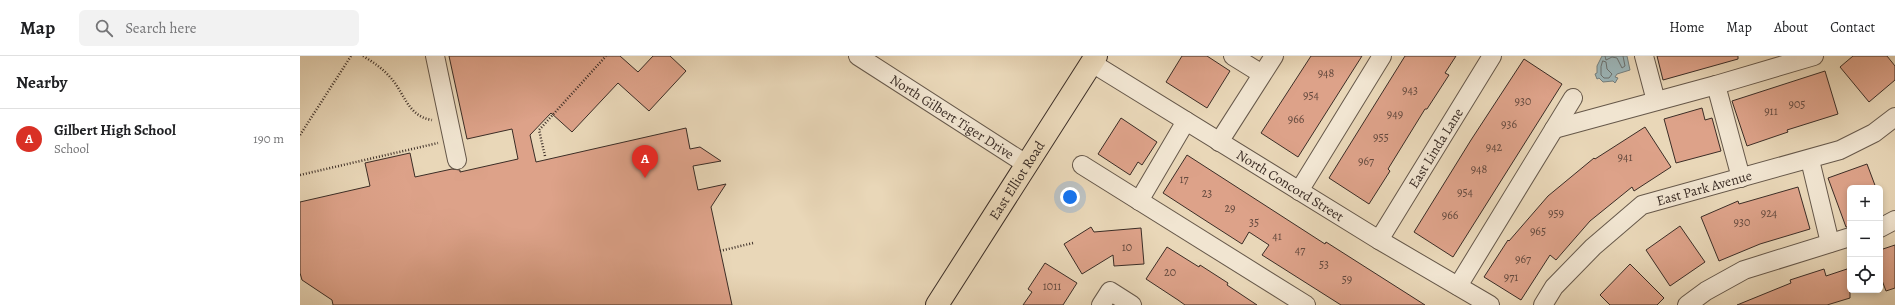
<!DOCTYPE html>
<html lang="en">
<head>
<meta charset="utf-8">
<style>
  :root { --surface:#fff; --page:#f2f2f2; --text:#202124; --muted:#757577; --line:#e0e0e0; --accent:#d93025 }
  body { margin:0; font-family:Alegreya,serif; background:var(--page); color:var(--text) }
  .controls { position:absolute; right:12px; bottom:12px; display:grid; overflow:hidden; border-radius:6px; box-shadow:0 2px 6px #0003 }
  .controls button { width:36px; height:36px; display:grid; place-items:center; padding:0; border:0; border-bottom:1px solid var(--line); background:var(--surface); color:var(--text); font:20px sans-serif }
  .you { position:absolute; left:770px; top:141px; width:14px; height:14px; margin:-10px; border:3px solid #fff; border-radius:50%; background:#1a73e8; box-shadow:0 0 0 6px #1a73e833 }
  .badge { display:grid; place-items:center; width:26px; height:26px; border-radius:50%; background:var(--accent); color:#fff; font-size:13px; font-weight:700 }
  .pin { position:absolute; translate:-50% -33px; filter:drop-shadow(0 1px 2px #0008) }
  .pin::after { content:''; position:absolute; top:21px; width:14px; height:12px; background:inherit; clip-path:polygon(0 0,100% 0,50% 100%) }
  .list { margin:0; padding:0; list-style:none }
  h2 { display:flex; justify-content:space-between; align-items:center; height:52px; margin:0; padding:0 16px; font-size:17px }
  h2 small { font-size:13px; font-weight:400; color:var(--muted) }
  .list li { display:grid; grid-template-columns:26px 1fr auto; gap:12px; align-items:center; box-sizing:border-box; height:60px; padding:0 16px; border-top:1px solid var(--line) }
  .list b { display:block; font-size:15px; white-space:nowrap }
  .list p { margin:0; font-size:13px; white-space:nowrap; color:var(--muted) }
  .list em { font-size:13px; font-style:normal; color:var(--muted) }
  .icon { flex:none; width:22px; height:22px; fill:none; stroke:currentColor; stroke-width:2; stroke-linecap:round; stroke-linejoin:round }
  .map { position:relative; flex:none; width:1595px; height:249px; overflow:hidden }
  header { display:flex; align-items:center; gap:24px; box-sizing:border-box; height:56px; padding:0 20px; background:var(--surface); border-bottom:1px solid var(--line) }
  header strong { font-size:19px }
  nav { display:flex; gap:22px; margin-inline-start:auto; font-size:14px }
  .search { width:280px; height:36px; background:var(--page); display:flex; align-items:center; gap:10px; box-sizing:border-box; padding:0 14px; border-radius:6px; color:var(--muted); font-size:15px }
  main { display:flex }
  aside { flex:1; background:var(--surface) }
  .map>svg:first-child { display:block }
  .water { fill:#9db7ba; stroke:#76807f }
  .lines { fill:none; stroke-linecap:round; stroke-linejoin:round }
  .shore { stroke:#6c7270; stroke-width:1 }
  .building { fill:#dda289; stroke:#3b2d26 }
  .minor-casing { stroke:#66584a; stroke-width:20 }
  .major-casing { stroke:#3b2d26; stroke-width:24 }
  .path { stroke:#3b2d26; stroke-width:2.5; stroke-dasharray:1 2; stroke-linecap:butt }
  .minor { stroke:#f1e5d1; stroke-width:18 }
  .major { stroke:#e9d7b8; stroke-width:22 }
  .labels { text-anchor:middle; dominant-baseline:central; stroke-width:3.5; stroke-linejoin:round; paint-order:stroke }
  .number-label { font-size:12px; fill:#644a3f }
  .street-label { font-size:14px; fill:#3b2d26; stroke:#f1e5d1 }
</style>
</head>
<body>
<header>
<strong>Map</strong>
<div class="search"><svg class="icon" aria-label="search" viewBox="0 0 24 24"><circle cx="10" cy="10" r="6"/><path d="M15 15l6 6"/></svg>Search here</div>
<nav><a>Home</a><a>Map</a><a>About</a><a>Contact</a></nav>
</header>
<main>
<aside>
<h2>Nearby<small></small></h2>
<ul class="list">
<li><span class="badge">A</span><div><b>Gilbert High School</b><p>School</p></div><em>190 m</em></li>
</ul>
</aside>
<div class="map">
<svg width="1595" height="249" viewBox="0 0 1595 249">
  <rect width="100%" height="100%" fill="#e9d7b8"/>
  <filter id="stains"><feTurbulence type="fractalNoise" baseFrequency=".005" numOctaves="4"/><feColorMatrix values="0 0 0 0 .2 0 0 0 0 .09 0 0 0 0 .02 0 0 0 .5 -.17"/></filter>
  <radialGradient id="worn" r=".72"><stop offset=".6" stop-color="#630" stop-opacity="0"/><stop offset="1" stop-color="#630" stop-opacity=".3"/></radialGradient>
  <path class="water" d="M1302 0H1327L1330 14 1317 18 1315 21 1318 22 1315 27 1313 25 1303 26 1299 22 1297 23 1295 18 1297 17V10Z"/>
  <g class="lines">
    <path class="shore" d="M1305 0 1306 4 1312 1 1317 2 1322 12 1325 10 1323 0
      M1303 5 1306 6 1307 13 1312 18 1309 22H1304L1301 19V11Z"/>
  </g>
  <path class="building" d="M149 0H320L338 16 353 0H370L386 15 349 55 318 27 272 76 251 57 230 79 236 106 386 72 390 93 400 91 421 105 393 110 398 134 426 128 411 151 432 249H33L32 244 2 224 0 217V146L70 130 65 107 110 97 115 121 152 113 160 114V116L218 103 212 73 167 83Z
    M882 0H907L930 15 907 52 866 26Z
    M1011 0H1062L998 101 961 77Z
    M1105 0H1156L1145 17 1149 19 1127 53H1125L1088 113 1090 115 1069 148 1029 122Z
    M1357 0H1438V3L1363 24Z
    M1553 0H1587L1595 10V24L1569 46 1540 11Z
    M1224 3 1262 28 1153 201 1114 176 1171 84Z
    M1525 15 1538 58 1487 74 1488 76 1447 90 1432 45Z
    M1402 52 1405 64 1412 62 1421 95 1376 107 1364 63Z
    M821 62 857 86 842 109 838 106 830 119 798 98Z
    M1345 71 1371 111 1334 135 1332 131 1290 165 1256 204 1250 199 1221 244 1184 221 1208 184 1209 185 1248 140 1294 102 1295 103Z
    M887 99 1025 188 1026 186 1125 249H1041L962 199 969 189 949 176 942 188 900 161 863 137Z
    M1567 108 1576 132H1550V171H1546L1528 122Z
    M1498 131 1510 173 1460 188 1419 205 1401 161 1438 145 1439 148Z
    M1380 170 1405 206 1370 230 1346 194Z
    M791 171 794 176 841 172 844 208 814 210 813 199 782 218 764 188Z
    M1595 189V232L1586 235 1580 219V194Z
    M867 191 899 211 900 209 928 227 927 229 957 249H885L878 244 846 223Z
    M745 207 777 227 763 249H723L732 236 728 233Z
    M1330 208 1364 242 1357 249H1310L1300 239Z
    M1550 212V242L1527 249H1437L1491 227 1490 224 1524 213 1526 220Z"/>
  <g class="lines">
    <defs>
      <g id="minor">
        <path d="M135 0 157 104"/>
        <path id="s1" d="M558 0 726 108"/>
        <path d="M933 0 962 18"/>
        <path d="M1344 0 1356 45"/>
        <path id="s2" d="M792 7 1079 184 1190 249"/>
        <path d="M1416 29 1441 122"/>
        <path d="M1254 73 1416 29 1514 0"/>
        <path d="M919 86 974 0"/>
        <path d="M1510 104 1530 187"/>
        <path d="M782 109 1006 249"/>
        <path d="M999 135 1082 0"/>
        <path d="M839 145 886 65"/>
        <path d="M1580 172 1595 164"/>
        <path id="s3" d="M1079 184 1192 0"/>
        <path d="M1158 230 1273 42"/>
        <path d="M801 249 810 235 832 249"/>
        <path id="s4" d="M1243 249 1254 231 1293 191 1342 149 1540 94 1574 77 1595 61"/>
        <path d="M1387 249 1406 235 1444 214 1550 181"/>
      </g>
      <g id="major">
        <path id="s5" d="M637 249 796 0"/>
      </g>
    </defs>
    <use href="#minor" class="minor-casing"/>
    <use href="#major" class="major-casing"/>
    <path class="path" d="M63 0C73 6 82 12 90 21 105 37 107 60 132 64
      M0 79 51 0
      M245 100 239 74 306 0
      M0 119 138 87
      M420 195 453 187"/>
    <use href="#minor" class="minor"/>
    <use href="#major" class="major"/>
  </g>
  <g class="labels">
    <g class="number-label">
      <text x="1026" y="17">948</text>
      <text x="1110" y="34">943</text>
      <text x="1011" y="39">954</text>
      <text x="1223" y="45">930</text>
      <text x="1497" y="48">905</text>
      <text x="1471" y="55">911</text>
      <text x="1095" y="58">949</text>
      <text x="996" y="63">966</text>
      <text x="1209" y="68">936</text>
      <text x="1081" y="81">955</text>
      <text x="1194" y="91">942</text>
      <text x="1325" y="101">941</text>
      <text x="1066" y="105">967</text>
      <text x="1179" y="113">948</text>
      <text x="884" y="123">17</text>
      <text x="1165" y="136">954</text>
      <text x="907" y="137">23</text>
      <text x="930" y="152">29</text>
      <text x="1256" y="157">959</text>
      <text x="1469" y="157">924</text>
      <text x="1150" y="159">966</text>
      <text x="954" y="166">35</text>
      <text x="1442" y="166">930</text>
      <text x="1238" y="175">965</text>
      <text x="977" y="180">41</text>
      <text x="827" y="191">10</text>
      <text x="1000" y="194">47</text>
      <text x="1223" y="203">967</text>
      <text x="1024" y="208">53</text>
      <text x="870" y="216">20</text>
      <text x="1211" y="221">971</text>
      <text x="1047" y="223">59</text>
      <text x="752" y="230">1011</text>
    </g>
    <g class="street-label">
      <text stroke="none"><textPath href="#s1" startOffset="112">North Gilbert Tiger Drive</textPath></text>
      <text stroke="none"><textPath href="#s3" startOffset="108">East Linda Lane</textPath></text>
      <text stroke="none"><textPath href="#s5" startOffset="148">East Elliot Road</textPath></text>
      <text stroke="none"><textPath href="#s2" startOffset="233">North Concord Street</textPath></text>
      <text stroke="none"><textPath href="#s4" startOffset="206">East Park Avenue</textPath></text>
    </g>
  </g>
  <rect width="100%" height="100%" filter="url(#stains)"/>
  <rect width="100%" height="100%" fill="url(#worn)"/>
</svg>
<div class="controls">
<button>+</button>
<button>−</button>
<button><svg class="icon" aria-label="locate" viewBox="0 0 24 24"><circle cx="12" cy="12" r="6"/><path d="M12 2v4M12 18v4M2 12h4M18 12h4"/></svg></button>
</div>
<div class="you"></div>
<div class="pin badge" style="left:345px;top:122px">A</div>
</div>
</main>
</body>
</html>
